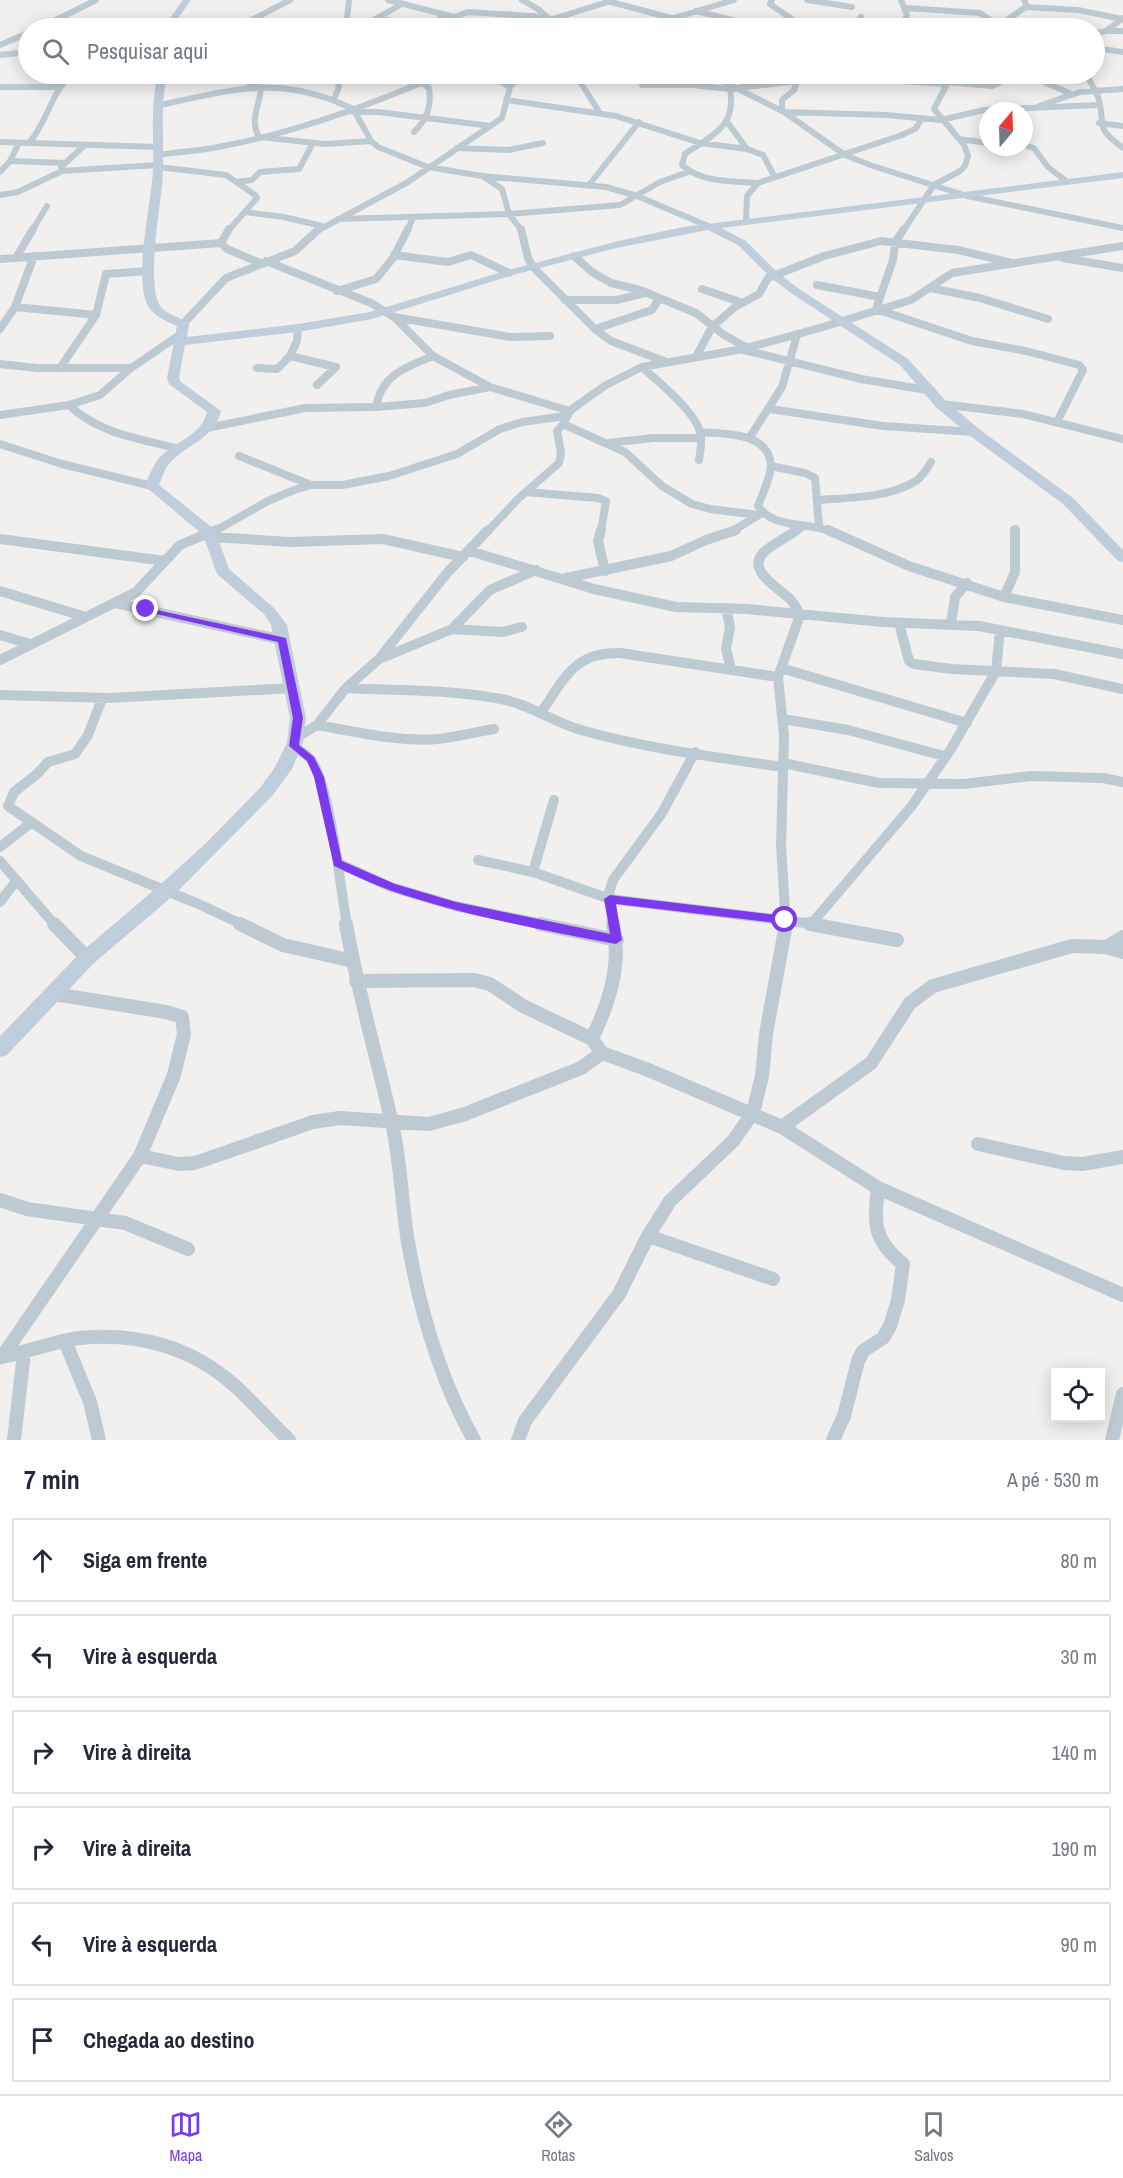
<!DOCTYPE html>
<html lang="pt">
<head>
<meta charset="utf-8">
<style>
  :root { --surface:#fff; --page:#f2f2f3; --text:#1f2937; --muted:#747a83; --line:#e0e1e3; --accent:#7c3aed }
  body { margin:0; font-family:"Archivo Narrow",sans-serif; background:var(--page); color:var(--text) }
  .controls { position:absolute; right:18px; bottom:18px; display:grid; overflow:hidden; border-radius:0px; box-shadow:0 3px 15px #0003 }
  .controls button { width:54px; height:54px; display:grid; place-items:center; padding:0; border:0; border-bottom:2px solid var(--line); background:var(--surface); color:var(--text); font:30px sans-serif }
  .compass { position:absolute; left:979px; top:102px; width:54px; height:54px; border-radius:50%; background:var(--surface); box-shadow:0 3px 15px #0003; rotate:19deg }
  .stop { position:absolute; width:18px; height:18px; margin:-14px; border:4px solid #7c3aed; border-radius:50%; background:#fff }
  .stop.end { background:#7c3aed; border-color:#fff; box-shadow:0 2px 6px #0008 }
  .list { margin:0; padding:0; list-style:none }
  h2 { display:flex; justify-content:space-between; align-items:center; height:78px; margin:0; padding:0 24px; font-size:26px }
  h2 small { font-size:20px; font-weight:400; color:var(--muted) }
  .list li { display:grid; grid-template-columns:39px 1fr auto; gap:18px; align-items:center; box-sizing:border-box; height:84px; margin:0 12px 12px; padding:0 12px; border:2px solid var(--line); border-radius:0px }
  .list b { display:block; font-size:22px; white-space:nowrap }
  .list em { font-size:20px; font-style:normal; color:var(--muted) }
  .icon { flex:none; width:33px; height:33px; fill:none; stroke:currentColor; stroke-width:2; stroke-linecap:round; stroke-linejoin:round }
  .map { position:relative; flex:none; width:1123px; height:1440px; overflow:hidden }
  .search { position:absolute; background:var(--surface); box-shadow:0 3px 15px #0003; left:18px; right:18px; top:18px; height:66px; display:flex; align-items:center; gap:15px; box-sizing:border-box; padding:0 21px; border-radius:33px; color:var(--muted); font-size:22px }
  .sheet { height:654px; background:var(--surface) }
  nav { display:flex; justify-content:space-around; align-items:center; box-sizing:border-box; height:84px; border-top:2px solid var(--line); background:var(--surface); font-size:16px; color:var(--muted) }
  nav a { display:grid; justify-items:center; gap:3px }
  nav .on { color:var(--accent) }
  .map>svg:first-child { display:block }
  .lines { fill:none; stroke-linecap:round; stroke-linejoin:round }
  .street-far3 { stroke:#becad2; stroke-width:6 }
  .street-far2 { stroke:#becad2; stroke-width:8 }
  .street-far1 { stroke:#becad2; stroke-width:10 }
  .street { stroke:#becad2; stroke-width:14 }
  .secondary { fill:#c0cdda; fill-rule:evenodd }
  .route { fill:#7c3aed }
</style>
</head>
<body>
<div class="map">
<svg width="1123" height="1440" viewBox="0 0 1123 1440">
  <rect width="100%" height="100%" fill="#f2efef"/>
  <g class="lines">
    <path class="street-far3" d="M388 0 454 17 468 12 547 17
      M522 0 538 9 549 19
      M772 0 770 4 802 26
      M807 0 852 7
      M901 0 907 15 901 28
      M611 2 709 28
      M1026 7 1078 10 1122 19
      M906 8 980 13 1003 28
      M696 11 748 24H801
      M257 18 276 28
      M379 19 426 26 446 16
      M546 20 569 28
      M1000 25 1027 6 1024 0
      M40 28 96 0
      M231 28 244 24 290 0
      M346 28 349 0
      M359 28 402 4
      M524 28 614 0
      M641 28 734 0
      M852 28 861 17
      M1106 31H1123
      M1094 34 1106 31 1123 18
      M0 45 28 33
      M1094 48 1123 52
      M235 74 239 79 261 87C260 106 249 119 259 137L325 144 371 141
      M335 74 339 87 335 97
      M471 74 494 78 509 86
      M575 74 600 113
      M708 74 784 112 845 155 870 165 967 196 1123 228
      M1026 74 1069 93
      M1088 74C1089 84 1097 90 1099 100 1106 129 1094 126 1123 148
      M948 82 992 86 999 83
      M642 85H692L730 89
      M0 87H58
      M741 87 751 74
      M506 100 616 116 700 143 747 149 763 155 774 176
      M156 106C231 90 280 73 353 109
      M1039 106 1080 92 1123 89
      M782 111V100L794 90 797 81
      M353 112H378L491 126
      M355 112 371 141 378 147 428 167 482 176 606 187 637 196 708 226
      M784 112 886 115 941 120 984 110 1099 105
      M728 123 747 149
      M1099 123 1123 126
      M414 132C427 119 432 106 429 88L422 83
      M959 139 988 143
      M0 142 158 147
      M29 143C47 122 51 93 72 74
      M1024 145 1034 148 1048 167 1066 181
      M457 148 508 150 543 143
      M158 155C178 152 198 151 218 147 291 134 373 104 442 74
      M10 161 65 163
      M61 167 85 145
      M158 167 226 175 255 195 257 198 228 231
      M0 172 10 161 19 143
      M484 177 502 189 509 214 522 231
      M236 182 252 180 260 172 299 169 313 143
      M758 183C733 181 701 183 682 165L685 154C712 135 737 127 730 89L814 79 889 80 947 84
      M589 185 639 122
      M0 195 18 192 62 171 158 165
      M245 212 284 217 322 226
      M338 219 509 214 620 205 660 182 688 172
      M746 221 747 196 758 183 902 135 915 129 922 119
      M32 231 47 206
      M317 231 408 182 502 118 510 87 522 74
      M407 231 413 218
      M903 231 934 185 960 171 965 166 968 156 964 145 934 109 948 82 947 75"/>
    <path class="street-far2" d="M229 229 221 243 227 249 260 263
      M521 229 528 258 533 267 595 329 611 341 664 361
      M904 229 895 242 893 260 876 309 972 341 1026 351 1079 365 1083 370 1057 422
      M394 255 448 262 471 255 509 273
      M574 256 592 272 611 283 640 290 696 313 724 335 748 348
      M16 258 33 229
      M1063 258 1123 268
      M0 259 221 243
      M266 261 371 303 394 317 433 356 490 387 570 411
      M817 285 880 297
      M930 288 980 298 1048 319
      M702 289 743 303
      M337 291 376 279 393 258 408 229
      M565 300H617L645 293
      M15 307 96 315
      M394 317 511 337 550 336
      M183 324 226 278 295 251 319 229
      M298 328 297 341 290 356 336 367 317 385
      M0 329 15 307 34 256
      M595 329 652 310 659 299
      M744 350 861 379 927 390
      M696 357 712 327 735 307 759 294 768 278 824 256 881 241 958 250 1012 263
      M0 364 37 368H131
      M642 367C659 383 698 413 701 436 702 444 700 452 699 460
      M60 368 96 315 106 274 148 271
      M257 368 277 369 290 356
      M941 404 1023 414 1123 439
      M69 405C99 434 139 438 178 449
      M376 407C381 375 406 367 433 356
      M770 409 883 426 974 432
      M0 415 69 405 100 395 131 368 181 334
      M207 428 305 408 376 407 425 403 449 395 490 387
      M700 432C724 434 768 431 771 465 771 477 762 495 758 506 775 530 808 521 831 532
      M750 437 782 387 797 335
      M608 443 653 438H701
      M0 444 62 464 152 486
      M239 456 311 485
      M771 466 805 473 815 478 819 526
      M526 492 598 498 606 501 601 532
      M817 500C848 498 889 498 916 481 923 476 927 469 931 462
      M758 515 710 509 692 504 662 486 625 452 563 424 570 411 579 404 606 385 642 367 743 349 823 327 911 300 952 273 1123 246
      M213 532 268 501 294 490 311 485H342L389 476 457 454 500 429 522 422 566 416
      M487 532 519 498 559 463 561 453 557 431 563 424
      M731 532 762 513
      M795 532 802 527"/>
    <path class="street-far1" d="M601 530 598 541 605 571
      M828 530 909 566 1004 597 1123 620
      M212 537 290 542 383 539 463 557
      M0 539 165 561
      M470 551 594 589 676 607 747 609 883 622 979 626 1123 654
      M566 578 671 556 706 540 736 530
      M0 591 86 617
      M1004 597 1015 572V530
      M115 603 283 640
      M726 608 730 627 726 649 731 669
      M899 623 909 661 914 664 951 669 1054 674 1123 689
      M951 623 955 597 967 583
      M452 629 503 632 522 627
      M0 635 30 644
      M382 658 452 629 490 590 536 570
      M0 660 136 592 180 545 216 530
      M781 668 967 723
      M346 688C397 691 450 689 501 699 529 704 553 722 581 730 647 749 716 757 783 767
      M0 695 110 698 293 688
      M102 699 88 735 75 754 48 762 37 774 14 792 8 806 81 856 201 905 243 925
      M542 711C565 678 574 652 620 653L778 677
      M783 719 848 730 944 756
      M317 725C357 732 398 742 438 739 457 737 476 732 494 729
      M296 738 317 725 346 688 379 659 447 573 488 530
      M294 746C300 751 308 755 312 761 331 790 340 887 347 925
      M783 763 879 783 964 784 1031 776 1103 778 1123 782
      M0 847 32 822
      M478 860 533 872 610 899 822 925
      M0 861 55 925
      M338 863 391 887 455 906 547 925
      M533 872 554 800
      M0 902 16 881
      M812 923 911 807 951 749 996 671 1000 630
      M614 925 609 893 613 880 662 813 695 752
      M786 925 781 846 784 736 778 677 800 615C797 609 795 604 790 599 779 588 744 570 765 551 775 543 787 537 797 530"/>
    <path class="street" d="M54 924 87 958
      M240 924 283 945 353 961
      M346 924C358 995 379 1063 394 1133 401 1169 402 1206 408 1242 420 1311 439 1378 474 1440
      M540 924 617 940
      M810 924 897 940
      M1108 946 1123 937
      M356 981 474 980 490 984 523 1006 592 1039 602 1053 646 1069 782 1127 878 1188 1123 1295
      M592 1039C609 1002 622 965 613 924
      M782 1127 871 1063 910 1003 933 986 1072 946 1106 947 1123 952
      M978 1144 1064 1163 1082 1164 1123 1157
      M140 1156 179 1164 195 1163 313 1122 340 1118 429 1124 465 1114 581 1068 602 1053
      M0 1200 27 1209 125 1223 188 1249
      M648 1236 773 1279
      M65 1341 90 1402 99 1440
      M0 1357C27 1353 53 1341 80 1338 137 1332 191 1347 234 1385 253 1402 270 1422 289 1440
      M2 1357 140 1156 174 1075 184 1034 182 1017 166 1012 54 994
      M14 1440 24 1353
      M518 1440 525 1421 619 1294 648 1236 670 1201 733 1141 753 1113 762 1076 766 1034 786 924
      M833 1440 844 1416 858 1361 863 1351 883 1338 890 1326 898 1300 903 1264C873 1240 874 1224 878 1188
      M1112 1440 1123 1394"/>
    <path class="secondary" d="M183 0H191L171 28H163Z
      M28 49V55L0 58V52Z
      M158 74H167C160 106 164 138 163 171 162 203 146 277 159 304 165 316 181 316 189 324L187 337 298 324 370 312 505 271 614 242 683 227 1123 172V178L721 228 746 241 778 273 799 289 908 359 946 401 979 429 1073 498 1123 550V562L1118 561 1063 504 969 435 936 407 900 365 791 293 770 277 738 245 708 230 616 248 513 275 372 319 298 332 185 345 179 378 181 382 221 411C214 440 186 444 169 464 164 470 162 478 159 485L215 530 229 569 274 608 287 625 306 718 303 743 292 769 272 796 174 895 94 963 7 1055 0 1057V1036L80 953 160 885 206 843 260 788 275 767 287 743 290 718 271 625 264 614 217 574 203 535 145 486C149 476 153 465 160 457 176 441 201 436 207 412L169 384 167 378 177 326C166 321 153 316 147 304 134 274 151 205 153 171 154 138 150 105 158 74Z"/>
  </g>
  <path class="route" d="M143 607 286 638 303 718 299 745 314 757 324 777 342 861 395 884 456 902 610 934 604 899 610 895 785 916 790 920 785 924 616 904 622 940 616 944C540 930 462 915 389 890 370 883 352 874 334 866L314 777 307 761 289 746 293 718 278 642 143 611Z"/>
</svg>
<div class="controls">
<button><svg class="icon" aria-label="locate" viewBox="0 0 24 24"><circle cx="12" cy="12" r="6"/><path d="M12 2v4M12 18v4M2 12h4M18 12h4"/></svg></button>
</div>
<svg class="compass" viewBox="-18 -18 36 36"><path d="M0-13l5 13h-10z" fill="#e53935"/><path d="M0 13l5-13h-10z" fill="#747a83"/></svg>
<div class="stop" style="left:785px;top:920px"></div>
<div class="stop end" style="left:146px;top:609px"></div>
<div class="search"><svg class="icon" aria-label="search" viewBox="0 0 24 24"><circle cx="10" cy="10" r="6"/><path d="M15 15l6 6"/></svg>Pesquisar aqui</div>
</div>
<section class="sheet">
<h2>7 min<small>A pé · 530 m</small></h2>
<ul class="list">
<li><svg class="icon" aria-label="ahead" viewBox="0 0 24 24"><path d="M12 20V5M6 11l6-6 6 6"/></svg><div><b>Siga em frente</b></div><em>80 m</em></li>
<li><svg class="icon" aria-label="left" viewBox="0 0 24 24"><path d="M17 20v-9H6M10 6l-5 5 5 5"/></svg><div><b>Vire à esquerda</b></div><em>30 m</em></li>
<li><svg class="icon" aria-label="right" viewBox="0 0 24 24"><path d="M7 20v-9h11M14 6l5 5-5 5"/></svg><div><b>Vire à direita</b></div><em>140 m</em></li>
<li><svg class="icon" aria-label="right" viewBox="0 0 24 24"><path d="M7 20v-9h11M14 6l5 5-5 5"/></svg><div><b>Vire à direita</b></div><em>190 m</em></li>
<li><svg class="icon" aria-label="left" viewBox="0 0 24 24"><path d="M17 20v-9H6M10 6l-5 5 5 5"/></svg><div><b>Vire à esquerda</b></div><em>90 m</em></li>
<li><svg class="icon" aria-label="arrive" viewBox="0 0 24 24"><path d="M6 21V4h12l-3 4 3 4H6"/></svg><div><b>Chegada ao destino</b></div></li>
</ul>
</section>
<nav>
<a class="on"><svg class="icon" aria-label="map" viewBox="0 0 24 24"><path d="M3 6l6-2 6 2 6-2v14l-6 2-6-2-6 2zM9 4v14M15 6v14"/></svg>Mapa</a>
<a><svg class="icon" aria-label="directions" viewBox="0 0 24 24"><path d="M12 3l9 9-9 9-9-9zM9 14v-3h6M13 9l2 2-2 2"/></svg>Rotas</a>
<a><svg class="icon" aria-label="saved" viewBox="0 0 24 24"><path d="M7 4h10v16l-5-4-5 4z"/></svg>Salvos</a>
</nav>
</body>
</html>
